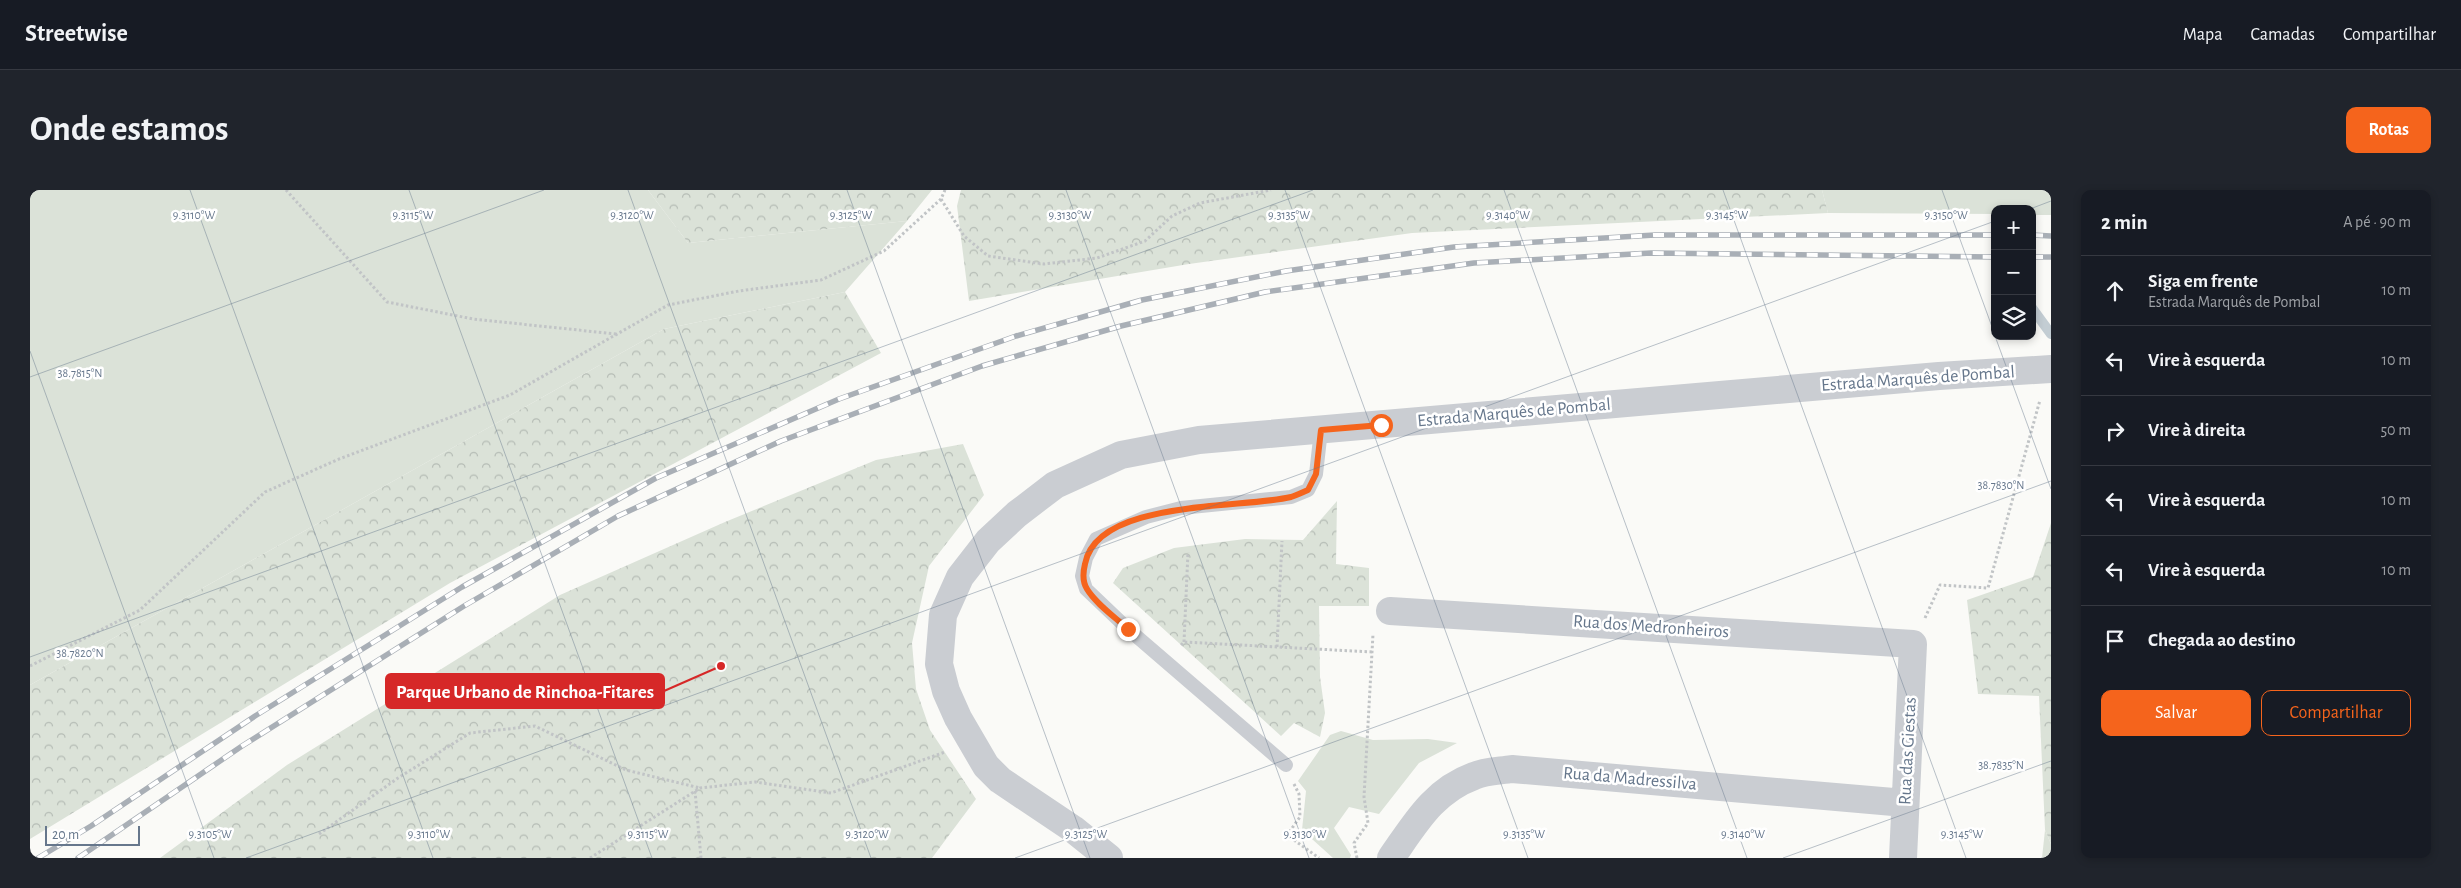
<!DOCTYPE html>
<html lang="pt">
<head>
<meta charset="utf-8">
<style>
  :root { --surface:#171b24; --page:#20242c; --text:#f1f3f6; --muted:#9ea1a6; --line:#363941; --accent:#f5641c }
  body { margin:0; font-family:"Alegreya Sans",sans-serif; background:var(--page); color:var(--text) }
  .controls { position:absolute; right:15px; top:15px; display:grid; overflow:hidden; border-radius:10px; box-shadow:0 2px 8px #0003 }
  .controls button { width:45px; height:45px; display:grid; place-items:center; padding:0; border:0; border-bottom:1px solid var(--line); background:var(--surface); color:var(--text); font:25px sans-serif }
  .scale { position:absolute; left:15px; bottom:12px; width:95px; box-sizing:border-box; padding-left:5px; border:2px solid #66778c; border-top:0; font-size:14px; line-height:18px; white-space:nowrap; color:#66778c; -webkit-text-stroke:4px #fff; paint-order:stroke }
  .stop { position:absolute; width:15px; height:15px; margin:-11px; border:4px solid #f5641c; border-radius:50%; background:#fff }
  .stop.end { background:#f5641c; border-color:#fff; box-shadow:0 1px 5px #0008 }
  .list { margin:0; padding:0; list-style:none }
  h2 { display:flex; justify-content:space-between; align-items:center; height:65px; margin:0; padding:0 20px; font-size:21px }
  h2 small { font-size:16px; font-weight:400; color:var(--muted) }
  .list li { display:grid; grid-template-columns:32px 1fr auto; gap:15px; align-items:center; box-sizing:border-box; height:70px; padding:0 20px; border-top:1px solid var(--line) }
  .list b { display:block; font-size:19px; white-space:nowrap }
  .list p { margin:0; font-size:16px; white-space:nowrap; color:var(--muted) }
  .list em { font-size:16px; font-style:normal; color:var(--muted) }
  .actions { display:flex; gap:10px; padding:15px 20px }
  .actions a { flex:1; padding:11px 0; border:1px solid var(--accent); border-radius:10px; text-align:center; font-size:18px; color:var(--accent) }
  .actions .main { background:var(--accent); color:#fff }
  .icon { flex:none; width:28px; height:28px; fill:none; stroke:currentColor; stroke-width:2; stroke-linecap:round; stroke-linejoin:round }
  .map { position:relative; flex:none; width:2021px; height:668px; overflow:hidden; border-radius:10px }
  header { display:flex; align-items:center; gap:30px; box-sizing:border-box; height:70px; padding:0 25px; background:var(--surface); border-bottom:1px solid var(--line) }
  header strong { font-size:24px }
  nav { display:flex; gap:28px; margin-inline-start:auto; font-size:18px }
  .intro { display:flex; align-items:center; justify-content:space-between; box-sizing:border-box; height:120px; padding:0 30px }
  h1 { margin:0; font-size:35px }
  .button { padding:12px 22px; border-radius:10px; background:var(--accent); color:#fff; font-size:18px; font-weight:700 }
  main { display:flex; gap:30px; padding:0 30px }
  aside { flex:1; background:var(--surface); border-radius:10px; box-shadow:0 2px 8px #0003 }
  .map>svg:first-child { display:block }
  .green { fill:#dbe2d8 }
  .forest { fill:url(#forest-crowns) }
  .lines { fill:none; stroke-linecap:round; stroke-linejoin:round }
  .stream { stroke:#c3cdd3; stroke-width:10 }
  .path { stroke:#c1c4c6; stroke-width:3; stroke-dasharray:2.5 2.5; stroke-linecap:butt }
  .service { stroke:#cacdd2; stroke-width:14 }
  .minor { stroke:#cacdd2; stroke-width:28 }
  .tertiary { stroke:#cacdd2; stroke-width:28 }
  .rail-casing { stroke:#a9afb6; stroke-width:5.5 }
  .rail { stroke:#fff; stroke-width:4; stroke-dasharray:11; stroke-linecap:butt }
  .route { stroke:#f5641c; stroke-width:6 }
  .ticks { fill:none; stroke:#66778c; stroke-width:1; stroke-opacity:0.45 }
  .labels { text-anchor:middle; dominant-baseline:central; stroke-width:5; stroke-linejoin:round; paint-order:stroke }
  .street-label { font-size:18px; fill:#66778c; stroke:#fff }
  .ticks-label { font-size:12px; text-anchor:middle; fill:#66778c; stroke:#fff; stroke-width:5; stroke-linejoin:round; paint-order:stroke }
  .leader { fill:none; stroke:#d62828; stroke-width:2 }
  .callout-dot { fill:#d62828; stroke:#fff; stroke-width:2 }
  .callout { fill:#d62828; stroke:#d62828; stroke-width:2 }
  .callout-label { font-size:19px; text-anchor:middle; font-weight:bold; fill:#fff }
</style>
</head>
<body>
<header>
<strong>Streetwise</strong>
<nav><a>Mapa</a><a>Camadas</a><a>Compartilhar</a></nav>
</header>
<div class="intro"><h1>Onde estamos</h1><a class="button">Rotas</a></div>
<main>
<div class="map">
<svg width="2021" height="668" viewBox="0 0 2021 668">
  <defs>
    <pattern id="forest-crowns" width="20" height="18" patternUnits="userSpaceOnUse" patternTransform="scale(1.25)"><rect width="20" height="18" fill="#dbe2d8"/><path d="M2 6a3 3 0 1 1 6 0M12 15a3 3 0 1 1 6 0" fill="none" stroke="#b5bcb5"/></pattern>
  </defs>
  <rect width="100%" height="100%" fill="#fafaf7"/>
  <path class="green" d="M0 0H618L658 53 877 31 815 102 634 139 0 495Z
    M1792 0H2021V25H2002V19H1965V24L1798 23Z
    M1311 541 1343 550 1398 549 1427 553 1389 573 1349 624 1319 617 1304 638 1321 665 1320 668H1303L1272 640 1276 601 1268 591 1300 545Z
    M2015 640 2021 654V668H2012Z"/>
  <path class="forest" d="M618 0H902L877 31 658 53Z
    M931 0H1792L1798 23 1382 43 1159 74 939 111 927 16Z
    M815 102 851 163 420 393 0 649V495L634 139Z
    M933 254 954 305 899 376 882 453 886 499 900 540 946 609 902 668H130L257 575 530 405 695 332 846 270Z
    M1307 311 1306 374 1339 378V416H1289L1290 487 1295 523 1290 547 1264 533 1251 546 1083 393 1093 378 1144 358 1215 349 1273 350Z
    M2021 333V654L2015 640 2009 506 1948 504 1937 410 2003 387Z"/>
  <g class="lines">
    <path class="stream" d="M2002 118 2021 144"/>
    <path class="path" d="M256 0 357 112 443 129 586 144
      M911 9 934 46 958 66 1014 74 1067 68 1115 51 1142 26 1170 13 1241 0
      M1895 428 1910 395 1958 398 2010 210
      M1154 452 1158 362
      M1151 455 1154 452 1342 462
      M1247 457 1252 351
      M0 476 110 420 235 302 309 269 480 205 638 115 709 101 791 90 854 61 911 9 915 0
      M1264 594 1269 604 1270 627 1257 645 1289 668
      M665 601 671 668
      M289 644 368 588 440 543 505 536 596 580 670 598
      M560 668 670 598 725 592 801 603 915 562
      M1327 668 1324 653 1338 633 1334 607 1343 444"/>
    <path class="service" d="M1256 575 1098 439 1056 399 1052 386 1056 368 1066 349 1116 327 1151 318 1261 307 1278 300 1286 284 1291 240"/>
    <path class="minor" d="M1360 421 1883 454 1873 668
      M1361 668C1385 634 1403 601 1444 586 1455 581 1470 581 1482 579L1875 613"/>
    <path class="tertiary" d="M1079 668 1043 639 970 590 956 576 928 528 916 501 909 474 913 425 930 387 958 351 987 324 1025 295 1091 265 1169 250 1909 186 2021 179"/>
    <defs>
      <path id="rail" d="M2002 45 2021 46
        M2002 67H2021
        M8 668 61 636 225 526 432 397 626 288 809 209 986 146 1112 110 1256 81 1424 57 1625 45H1965
        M48 668 212 556 434 416 588 326 751 251 952 176 1091 136 1235 102 1444 73 1621 63 1965 67"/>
    </defs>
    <use href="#rail" class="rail-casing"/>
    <use href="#rail" class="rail"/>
  </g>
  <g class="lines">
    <path class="route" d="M1098 439C1085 427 1066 414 1057 399 1052 391 1053 382 1055 374 1067 309 1212 319 1261 307 1267 305 1273 302 1278 300L1286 284 1291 240 1351 235"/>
  </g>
  <path class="ticks" d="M160 0 403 668M379 0 622 668M598 0 841 668M817 0 1060 668M1036 0 1279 668M1255 0 1498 668M1474 0 1717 668M1693 0 1936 668M1912 0 1965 145M2000 19 2021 11M1965 146 2021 299M0 161 184 668M0 187 514 0M0 467 1283 0M216 668 1965 31M985 668 2021 291M1753 668 2021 571"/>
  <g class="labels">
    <g class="street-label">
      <text transform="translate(1888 189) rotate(-4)">Estrada Marquês de Pombal</text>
      <text transform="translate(1484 223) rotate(-5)">Estrada Marquês de Pombal</text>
      <text transform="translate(1621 437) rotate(4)">Rua dos Medronheiros</text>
      <text transform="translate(1878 561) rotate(-87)">Rua das Giestas</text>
      <text transform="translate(1600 589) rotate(5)">Rua da Madressilva</text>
    </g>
  </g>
  <g class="ticks-label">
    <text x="164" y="29">9.3110°W</text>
    <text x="383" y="29">9.3115°W</text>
    <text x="602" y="29">9.3120°W</text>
    <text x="821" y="29">9.3125°W</text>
    <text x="1040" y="29">9.3130°W</text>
    <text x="1259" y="29">9.3135°W</text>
    <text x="1478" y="29">9.3140°W</text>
    <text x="1697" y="29">9.3145°W</text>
    <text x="1916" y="29">9.3150°W</text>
    <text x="50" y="187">38.7815°N</text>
    <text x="1971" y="299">38.7830°N</text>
    <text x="50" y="467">38.7820°N</text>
    <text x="1971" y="579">38.7835°N</text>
    <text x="180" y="648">9.3105°W</text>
    <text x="399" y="648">9.3110°W</text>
    <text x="618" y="648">9.3115°W</text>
    <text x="837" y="648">9.3120°W</text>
    <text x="1056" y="648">9.3125°W</text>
    <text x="1275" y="648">9.3130°W</text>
    <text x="1494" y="648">9.3135°W</text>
    <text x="1713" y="648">9.3140°W</text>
    <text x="1932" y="648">9.3145°W</text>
  </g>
  <path class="leader" d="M691 476L634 501"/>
  <circle class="callout-dot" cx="691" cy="476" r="5"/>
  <rect class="callout" x="356" y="484" width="278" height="34" rx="5"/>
  <g class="callout-label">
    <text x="495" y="508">Parque Urbano de Rinchoa-Fitares</text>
  </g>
</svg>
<div class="controls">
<button>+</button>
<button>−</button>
<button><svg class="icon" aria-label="layers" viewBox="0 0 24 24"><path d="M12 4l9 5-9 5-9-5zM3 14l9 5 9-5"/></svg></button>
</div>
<div class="scale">20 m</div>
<div class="stop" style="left:1351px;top:235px"></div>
<div class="stop end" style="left:1098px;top:439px"></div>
</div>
<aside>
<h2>2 min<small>A pé · 90 m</small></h2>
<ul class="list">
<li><svg class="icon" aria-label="ahead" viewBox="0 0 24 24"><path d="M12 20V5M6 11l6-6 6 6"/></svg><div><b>Siga em frente</b><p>Estrada Marquês de Pombal</p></div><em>10 m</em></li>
<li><svg class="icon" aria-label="left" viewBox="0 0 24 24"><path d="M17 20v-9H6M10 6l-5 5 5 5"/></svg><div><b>Vire à esquerda</b></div><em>10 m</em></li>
<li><svg class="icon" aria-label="right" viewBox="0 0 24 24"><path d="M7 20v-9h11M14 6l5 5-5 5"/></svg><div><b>Vire à direita</b></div><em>50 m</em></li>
<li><svg class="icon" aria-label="left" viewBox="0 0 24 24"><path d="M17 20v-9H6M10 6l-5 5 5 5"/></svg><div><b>Vire à esquerda</b></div><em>10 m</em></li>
<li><svg class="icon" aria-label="left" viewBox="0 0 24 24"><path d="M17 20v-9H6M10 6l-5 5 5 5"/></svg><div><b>Vire à esquerda</b></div><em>10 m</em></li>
<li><svg class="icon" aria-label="arrive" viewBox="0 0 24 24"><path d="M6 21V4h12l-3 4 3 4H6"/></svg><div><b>Chegada ao destino</b></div></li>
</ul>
<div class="actions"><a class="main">Salvar</a><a>Compartilhar</a></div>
</aside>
</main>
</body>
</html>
